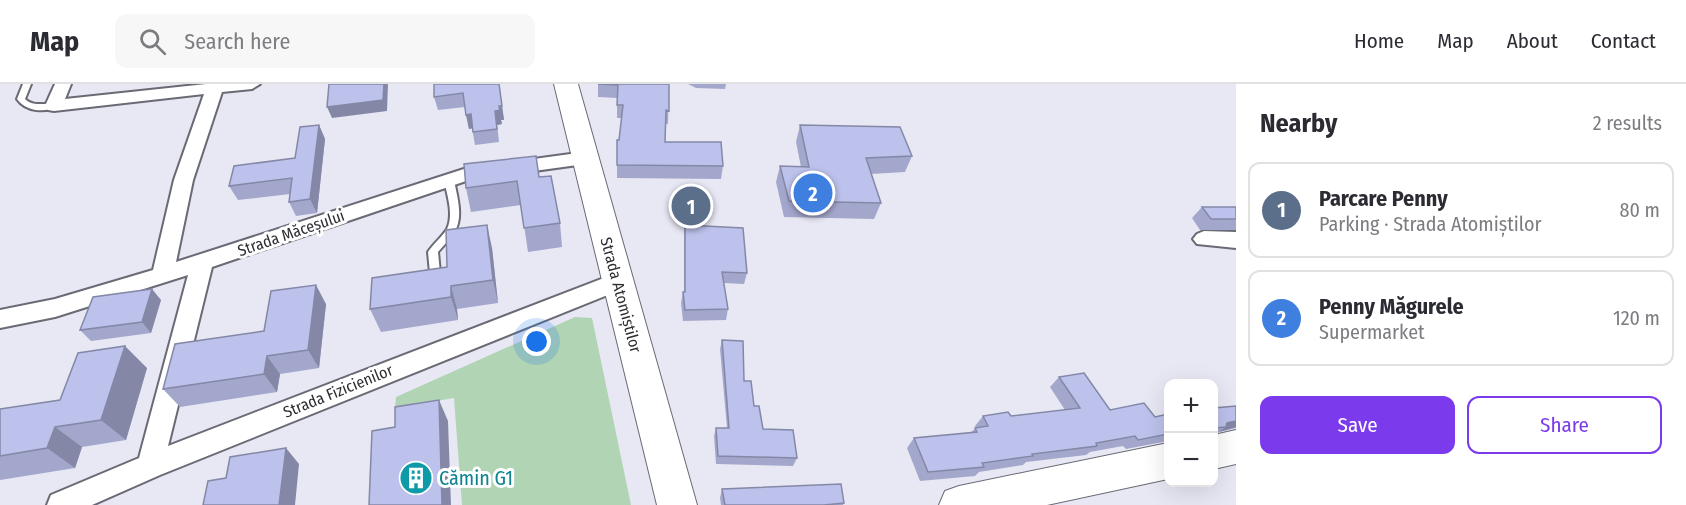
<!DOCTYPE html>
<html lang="en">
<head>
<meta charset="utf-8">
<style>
  :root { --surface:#fff; --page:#f7f7f7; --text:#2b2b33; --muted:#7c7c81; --line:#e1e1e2; --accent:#7c3aed }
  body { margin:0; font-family:"Fira Sans Condensed",sans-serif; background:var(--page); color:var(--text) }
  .controls { position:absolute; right:18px; bottom:18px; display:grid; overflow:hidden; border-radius:12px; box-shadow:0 6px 24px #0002 }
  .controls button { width:54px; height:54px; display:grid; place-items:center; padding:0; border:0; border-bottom:2px solid var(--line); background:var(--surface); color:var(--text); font:30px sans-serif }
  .you { position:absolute; left:537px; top:258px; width:21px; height:21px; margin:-15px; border:4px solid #fff; border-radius:50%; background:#1a73e8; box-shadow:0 0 0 9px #1a73e833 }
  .badge { display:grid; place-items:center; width:39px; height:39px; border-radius:50%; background:var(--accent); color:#fff; font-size:20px; font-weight:700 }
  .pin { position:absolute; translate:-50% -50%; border:3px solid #fff; box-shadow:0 2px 6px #0006 }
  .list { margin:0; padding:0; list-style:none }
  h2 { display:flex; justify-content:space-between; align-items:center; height:78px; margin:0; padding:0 24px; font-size:26px }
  h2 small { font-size:20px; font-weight:400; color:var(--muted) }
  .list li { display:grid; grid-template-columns:39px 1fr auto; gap:18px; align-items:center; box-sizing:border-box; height:96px; margin:0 12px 12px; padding:0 12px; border:2px solid var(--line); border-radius:12px }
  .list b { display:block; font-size:22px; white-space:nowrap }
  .list p { margin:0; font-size:20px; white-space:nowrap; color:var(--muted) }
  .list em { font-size:20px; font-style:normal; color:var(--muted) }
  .actions { display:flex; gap:12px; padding:18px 24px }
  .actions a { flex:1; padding:14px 0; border:2px solid var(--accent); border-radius:12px; text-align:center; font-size:21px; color:var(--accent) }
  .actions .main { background:var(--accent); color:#fff }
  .icon { flex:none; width:33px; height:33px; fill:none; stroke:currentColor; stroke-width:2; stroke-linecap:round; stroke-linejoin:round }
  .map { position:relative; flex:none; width:1236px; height:421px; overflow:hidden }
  header { display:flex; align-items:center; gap:36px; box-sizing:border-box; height:84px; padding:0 30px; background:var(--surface); border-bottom:2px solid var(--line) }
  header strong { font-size:28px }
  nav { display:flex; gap:33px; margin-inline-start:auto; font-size:21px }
  .search { width:420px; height:54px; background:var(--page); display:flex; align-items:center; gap:15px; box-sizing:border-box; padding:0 21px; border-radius:12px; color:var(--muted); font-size:22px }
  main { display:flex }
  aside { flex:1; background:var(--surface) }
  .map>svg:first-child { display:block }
  .green { fill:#b1d4b5 }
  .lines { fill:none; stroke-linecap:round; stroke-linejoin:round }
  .service-casing { stroke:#696a74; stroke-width:4 }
  .minor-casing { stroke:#696a74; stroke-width:4 }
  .secondary-casing { stroke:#696a74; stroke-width:2 }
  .service { fill:#fff; fill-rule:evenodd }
  .minor { fill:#fff; fill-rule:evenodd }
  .secondary { fill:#fff; fill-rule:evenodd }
  .wall { fill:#a3a7cc }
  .shaded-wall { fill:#8488a6 }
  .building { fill:#bdc2ed; stroke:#8488a6; stroke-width:1.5 }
  .labels { text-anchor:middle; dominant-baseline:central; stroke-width:6; stroke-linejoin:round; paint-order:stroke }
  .street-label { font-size:16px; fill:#2d2e32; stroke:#fff }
  .near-culture-label { font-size:20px; fill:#0d838f; stroke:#fff; text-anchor:start }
</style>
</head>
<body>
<header>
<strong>Map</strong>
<div class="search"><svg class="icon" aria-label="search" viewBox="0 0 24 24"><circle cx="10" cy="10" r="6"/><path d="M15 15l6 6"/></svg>Search here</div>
<nav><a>Home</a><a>Map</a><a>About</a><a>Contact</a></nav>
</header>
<main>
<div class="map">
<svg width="1236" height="421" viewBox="0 0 1236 421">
  <rect width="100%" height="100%" fill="#e7e8f4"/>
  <path class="green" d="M575 233 592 234 631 421H462L454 314 395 324 396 313Z"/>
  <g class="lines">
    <defs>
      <path id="service" d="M23 0H31L25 15C35 25 48 16 58 22 46 29 26 28 17 15Z
        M449 93 454 96C457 113 464 133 454 149 449 156 443 162 438 168L440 189 435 193 430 189 428 168C433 160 442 153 447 145 454 130 447 111 444 96Z"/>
      <path id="minor" d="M55 0H71L65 15 206 0H260L252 5 222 8 193 96 176 178 467 84 585 68 592 70 594 74 592 78 585 80 469 96 212 183 168 362 609 192 617 190 625 192 628 198 625 204 160 391 92 421H47L51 411 139 374 188 191 55 233 0 244V226L55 215 153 186 174 96 204 10 54 27 48 26 45 22Z
        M1204 147 1236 148V164L1197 160 1193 155 1197 150Z"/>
      <path id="secondary" d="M554 0H578L697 421H657Z
        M1236 346V380L1214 385V351Z
        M1168 359V395L1047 421H939L945 407 959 402Z"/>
    </defs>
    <use href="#service" class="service-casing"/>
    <use href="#minor" class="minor-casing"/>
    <use href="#secondary" class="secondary-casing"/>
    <use href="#service" class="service"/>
    <use href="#minor" class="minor"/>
    <use href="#secondary" class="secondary"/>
  </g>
  <path class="wall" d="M499 0 504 36H501L502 40 497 41 499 58 475 61 472 44 469 45 465 23 438 26 434 13Z
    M598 0H669L668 40H665V58L723 82 721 95 617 94V56H619L622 34H617V14L598 13Z
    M688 0H726L725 5 696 4Z
    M319 41 325 55 317 129 296 132 289 118 290 110 238 116 229 102 295 74Z
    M800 41 912 72 905 88 871 90 881 119 874 135 784 133 776 98 780 82 801 83 796 58Z
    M539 93 560 139 562 163 528 168 521 121 471 128 466 104Z
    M1202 123H1236V146H1200L1192 134Z
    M685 141 747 189 744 200 724 199 728 225 726 236 683 237 681 219 683 208H684V153Z
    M492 164 498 219 457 225 458 236 381 248 370 225 447 183Z
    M161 216 151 249 91 257 80 246Z
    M326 220 319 284 280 290 277 308 180 323 163 305 264 247Z
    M722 256 744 297 763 345 797 374 793 382 716 380 714 352 716 344H727L720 265Z
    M147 284 126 356 82 363 75 384 0 396V325L60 316Z
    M1059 293 1110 326 1155 333 1168 330V359V357L1126 365 1123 362 1090 368 1086 371 1026 378 1023 381 979 388 975 392 920 397 907 364 914 354 970 349 976 344 975 342 983 332H1011L1065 326 1050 303Z
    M1236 322V345V344L1219 348 1214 351V324Z
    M722 405 844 419 843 421H721L720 414Z"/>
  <path class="shaded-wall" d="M384 0H388L387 27 332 34 327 23Z
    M499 22H502L504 36H501L502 40 497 41 499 58 495 27Z
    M471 30 474 44 469 45 466 31Z
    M319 41 325 55 317 129 310 115Z
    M487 141 492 164 498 219 493 196Z
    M316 201 326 220 319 284 308 266Z
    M451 202 457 225 458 236 451 213Z
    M152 205 161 216 151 249 142 238Z
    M125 262 147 284 126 356 101 336Z
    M267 272 280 290 277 308 264 290Z
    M439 316 448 337 451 421H442Z
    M1236 337V343L1219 348 1226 343 1227 339Z
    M55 343 82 363 75 384 47 364Z
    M286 364 299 380 295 421H279Z"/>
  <path class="building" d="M329 0H384L383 16 327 23Z
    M434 0H499L502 22H499L500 26 495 27 497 45 473 48 471 30 466 31 463 9 434 13Z
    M598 0H669V27L666 26 665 58H721L723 82 617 81V56H619L623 21H617L618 1Z
    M319 41 310 115 289 118 292 94 229 102 234 82 295 74 300 43Z
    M800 41 900 43 912 72 866 74 881 119 789 117 780 82 809 83Z
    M536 72 539 93 551 92 560 139 524 144 517 97 466 104 464 80Z
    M1202 123H1236V135H1211Z
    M487 141 493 196 451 202V213L370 225 372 194 447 183 446 146Z
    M685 141 743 144 747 189 722 188 728 225 685 226 683 208H685Z
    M316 201 308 266 267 272 264 290 163 305 175 260 264 247 271 207Z
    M152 205 142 238 80 246 93 213Z
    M722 256 743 257 744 297H751L754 322H759L763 345 793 346 797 374 718 372 716 344H729Z
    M125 262 101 336 55 343 47 364 0 372V325L60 316 78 269Z
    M1084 289 1110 326 1144 319 1155 333 1168 330V350L1138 356 1135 352 1096 359 1097 362 1032 370 1033 372 982 379 984 383 928 388 914 354 977 348 975 344 988 342 983 332 1008 328 1011 332 1080 324 1059 293Z
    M439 316 442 421H369L372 347 395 343V323Z
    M1236 322V337L1227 339 1226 343 1214 344V324Z
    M286 364 279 421H203L208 397 226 394 230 373Z
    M841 400 844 419 824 421H725L722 405Z"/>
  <defs>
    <symbol id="building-disc" viewBox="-11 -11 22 22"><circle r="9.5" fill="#0f9aa8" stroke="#fff"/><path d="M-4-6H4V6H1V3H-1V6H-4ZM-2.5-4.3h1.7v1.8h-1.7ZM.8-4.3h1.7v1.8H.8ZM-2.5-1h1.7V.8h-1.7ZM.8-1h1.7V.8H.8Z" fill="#fff"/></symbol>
  </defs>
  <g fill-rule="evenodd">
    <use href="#building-disc" x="397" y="375" width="38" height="38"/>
  </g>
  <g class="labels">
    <g class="street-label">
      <text transform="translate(291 149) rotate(-19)">Strada Măceșului</text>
      <text transform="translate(621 211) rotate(75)">Strada Atomiștilor</text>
      <text transform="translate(338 307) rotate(-22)">Strada Fizicienilor</text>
    </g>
    <g class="near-culture-label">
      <text x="439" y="394">Cămin G1</text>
    </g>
  </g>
</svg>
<div class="controls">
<button>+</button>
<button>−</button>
</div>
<div class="you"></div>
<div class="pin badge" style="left:691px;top:122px;background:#5c6f8a">1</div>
<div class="pin badge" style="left:813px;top:109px;background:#3f7fe0">2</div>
</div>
<aside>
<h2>Nearby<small>2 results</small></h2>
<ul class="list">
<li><span class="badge" style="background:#5c6f8a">1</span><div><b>Parcare Penny</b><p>Parking · Strada Atomiștilor</p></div><em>80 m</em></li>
<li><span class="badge" style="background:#3f7fe0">2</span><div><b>Penny Măgurele</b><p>Supermarket</p></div><em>120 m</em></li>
</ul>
<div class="actions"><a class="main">Save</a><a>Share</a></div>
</aside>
</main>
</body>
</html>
